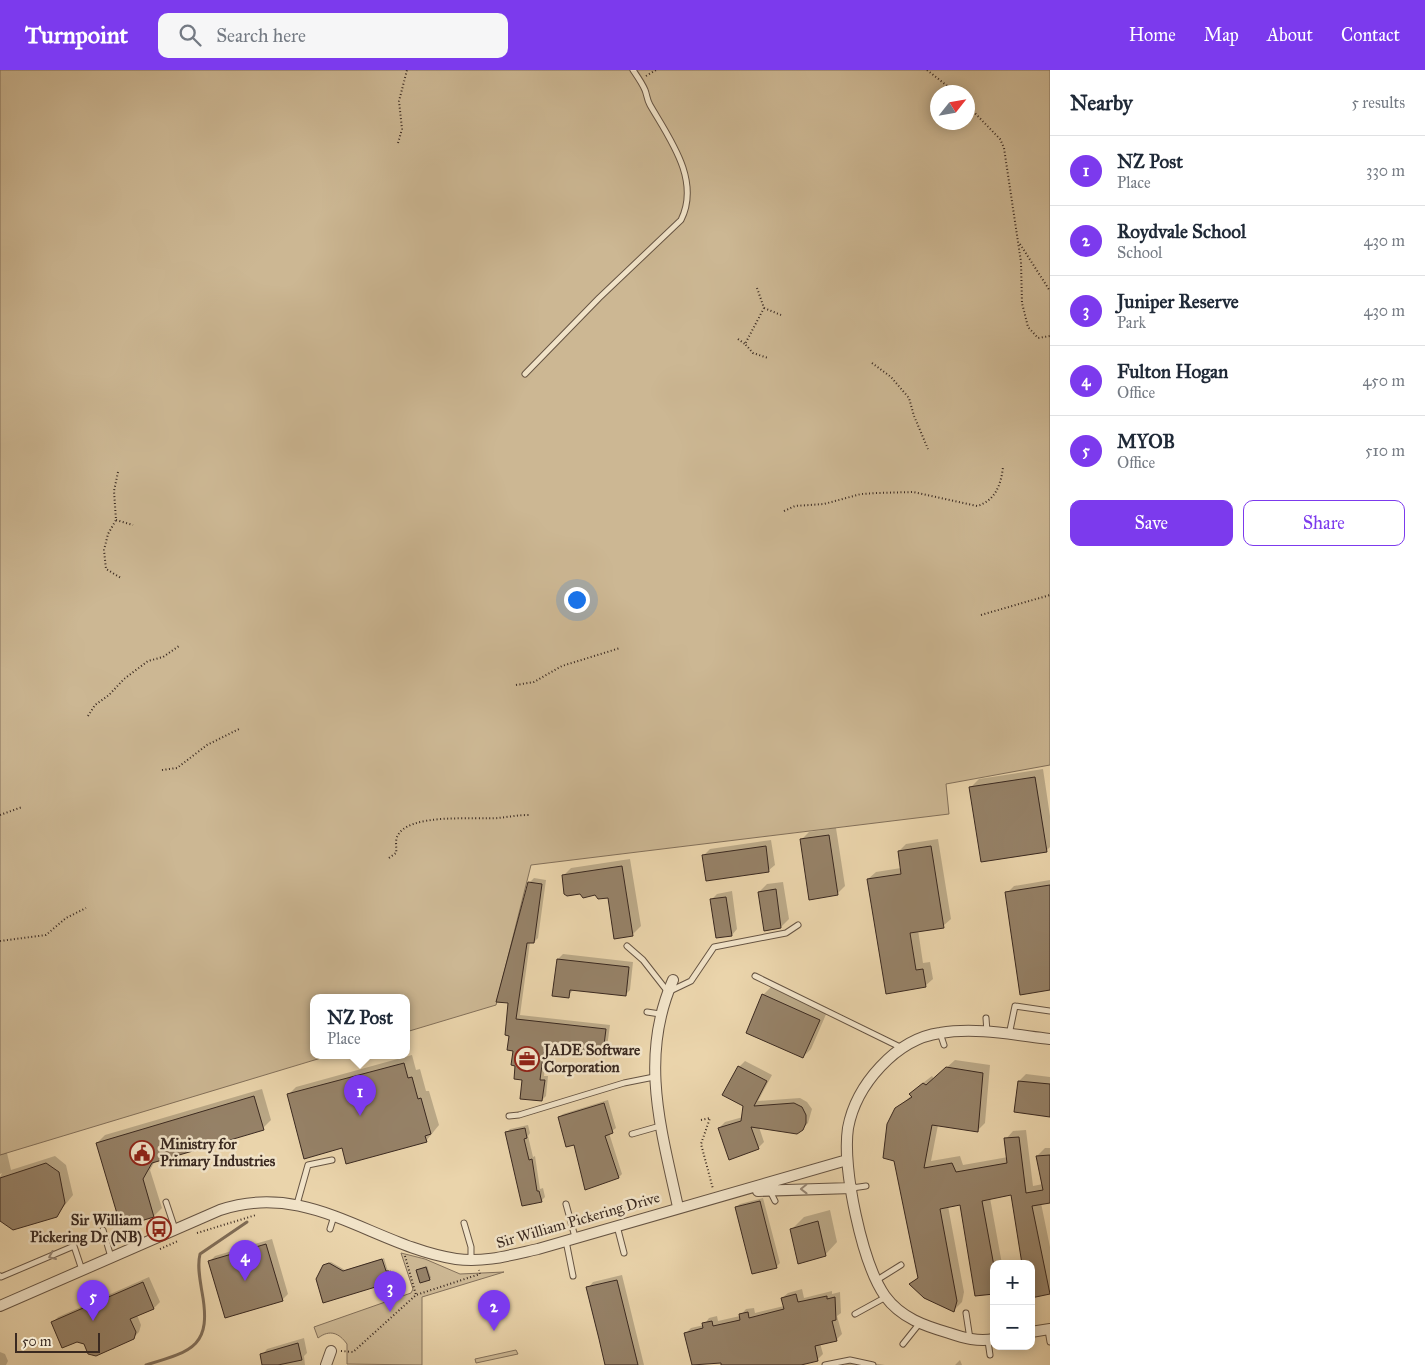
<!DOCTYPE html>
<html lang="en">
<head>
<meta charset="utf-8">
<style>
  :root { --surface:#fff; --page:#f6f6f7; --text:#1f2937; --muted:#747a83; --line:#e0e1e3; --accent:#7c3aed }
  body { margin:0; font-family:"IM FELL Great Primer",serif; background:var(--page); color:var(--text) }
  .controls { position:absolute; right:15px; bottom:15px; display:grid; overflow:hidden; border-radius:10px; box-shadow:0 2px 12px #0003 }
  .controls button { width:45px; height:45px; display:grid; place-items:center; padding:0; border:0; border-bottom:1px solid var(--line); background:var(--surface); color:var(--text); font:25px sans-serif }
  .compass { position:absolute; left:930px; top:15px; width:45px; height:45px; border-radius:50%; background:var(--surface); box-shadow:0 2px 12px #0003; rotate:59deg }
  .scale { position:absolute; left:15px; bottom:12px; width:85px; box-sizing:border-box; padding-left:5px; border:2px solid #3a2920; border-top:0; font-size:14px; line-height:18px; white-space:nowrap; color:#3a2920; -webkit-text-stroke:4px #f1e3c8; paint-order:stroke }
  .you { position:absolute; left:576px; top:529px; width:18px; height:18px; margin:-12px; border:4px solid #fff; border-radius:50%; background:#1a73e8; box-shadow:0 0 0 8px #1a73e833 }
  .badge { display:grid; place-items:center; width:32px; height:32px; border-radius:50%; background:var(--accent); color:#fff; font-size:16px; font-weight:700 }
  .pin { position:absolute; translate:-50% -41px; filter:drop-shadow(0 1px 2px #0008) }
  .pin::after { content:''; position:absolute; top:26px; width:18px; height:15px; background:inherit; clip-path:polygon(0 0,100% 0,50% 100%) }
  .popup { position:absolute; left:310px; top:924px; width:100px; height:65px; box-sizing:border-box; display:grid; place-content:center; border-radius:10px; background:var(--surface); filter:drop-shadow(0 1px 4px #0005); font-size:16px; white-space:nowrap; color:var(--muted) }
  .popup b { font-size:19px; color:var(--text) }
  .popup::after { content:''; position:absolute; left:50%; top:100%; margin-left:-10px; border:10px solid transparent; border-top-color:var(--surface) }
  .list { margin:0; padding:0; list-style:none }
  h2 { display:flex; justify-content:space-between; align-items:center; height:65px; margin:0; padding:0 20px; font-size:21px }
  h2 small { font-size:16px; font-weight:400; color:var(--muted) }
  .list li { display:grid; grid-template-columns:32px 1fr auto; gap:15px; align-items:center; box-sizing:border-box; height:70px; padding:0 20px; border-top:1px solid var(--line) }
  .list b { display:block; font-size:19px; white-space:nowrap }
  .list p { margin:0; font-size:16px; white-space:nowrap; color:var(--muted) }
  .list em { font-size:16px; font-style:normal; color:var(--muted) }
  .actions { display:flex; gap:10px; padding:15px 20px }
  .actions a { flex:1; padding:11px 0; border:1px solid var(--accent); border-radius:10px; text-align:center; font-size:18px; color:var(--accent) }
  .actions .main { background:var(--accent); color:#fff }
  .icon { flex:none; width:28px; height:28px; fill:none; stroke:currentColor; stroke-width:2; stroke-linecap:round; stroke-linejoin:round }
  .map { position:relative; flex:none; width:1050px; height:1295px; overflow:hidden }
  header { display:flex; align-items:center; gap:30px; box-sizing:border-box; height:70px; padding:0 25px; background:var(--accent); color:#fff }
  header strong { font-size:24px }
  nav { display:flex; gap:28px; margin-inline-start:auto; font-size:18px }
  .search { width:350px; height:45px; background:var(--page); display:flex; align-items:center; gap:12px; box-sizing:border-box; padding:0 18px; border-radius:10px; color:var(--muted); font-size:19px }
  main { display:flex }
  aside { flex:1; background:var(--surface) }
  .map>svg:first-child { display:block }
  .green { fill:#ccb793; stroke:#83705a; fill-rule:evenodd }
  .shadow { fill:#0003 }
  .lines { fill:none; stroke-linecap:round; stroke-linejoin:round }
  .stream { stroke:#806d57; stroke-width:3 }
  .building { fill:#968268; stroke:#3a2920 }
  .service-casing { stroke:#665443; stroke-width:7 }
  .minor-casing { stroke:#665443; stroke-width:12 }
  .path { stroke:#3a2920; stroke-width:2; stroke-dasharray:1 2.5; stroke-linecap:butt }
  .service { stroke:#f1e3c8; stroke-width:5 }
  .minor { stroke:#f1e3c8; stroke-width:10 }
  .oneway { stroke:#968674 }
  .labels { text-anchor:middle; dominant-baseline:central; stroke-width:5; stroke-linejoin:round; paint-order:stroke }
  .poi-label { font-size:15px; font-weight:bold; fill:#3a2920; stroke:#f1e3c8; text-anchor:start }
  .street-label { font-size:15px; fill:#3a2920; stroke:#f1e3c8 }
</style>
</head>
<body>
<header>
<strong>Turnpoint</strong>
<div class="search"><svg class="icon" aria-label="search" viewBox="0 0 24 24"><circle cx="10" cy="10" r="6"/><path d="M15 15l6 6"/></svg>Search here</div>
<nav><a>Home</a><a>Map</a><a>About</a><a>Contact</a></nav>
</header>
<main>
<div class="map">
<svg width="1050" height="1295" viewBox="0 0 1050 1295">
  <rect width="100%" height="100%" fill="#ead4ab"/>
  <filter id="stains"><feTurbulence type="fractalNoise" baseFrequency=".004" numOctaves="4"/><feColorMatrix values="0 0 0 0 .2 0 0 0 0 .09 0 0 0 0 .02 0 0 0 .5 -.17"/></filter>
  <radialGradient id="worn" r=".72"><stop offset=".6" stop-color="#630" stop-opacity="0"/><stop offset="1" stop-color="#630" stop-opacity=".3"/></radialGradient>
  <path class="green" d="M0 0H1050V695L946 714 949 744 531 795 496 935 406 962V927H314V985H331L0 1085ZM938 22H968V52H938Z
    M401 1183 425 1189 460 1204 504 1202 422 1227V1295L347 1294V1274C339 1263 330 1259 318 1268L314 1257 411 1223 413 1219Z
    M516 1280 518 1284 476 1293 475 1289Z"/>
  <path class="shadow" d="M1043 699 1050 746V777L1046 781 971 717 979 709Z
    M836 758 845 816 837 824 801 770 809 762Z
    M938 769 951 849 943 856 918 860 923 893 930 892 933 909 925 916 887 922 868 809 876 802 901 798 899 781 906 774Z
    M771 770 775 795 769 800 707 809 704 785 710 779Z
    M630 789 641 856 633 864 609 826 580 822 563 806 571 798Z
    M534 808 546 810 538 868 534 872H530L520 945 610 955 607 977 603 981 585 979 582 982 547 978 544 1006H548L546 1026 542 1030 524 1009 517 994 514 979H508L529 813Z
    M1050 810V918L1007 823 1014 816Z
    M783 812 789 849 781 857 759 822 767 814Z
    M732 821 737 859 732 865 711 830 717 824Z
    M563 884 633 892 630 920 625 925 573 920 568 926 558 889Z
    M771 917 827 942 811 979 803 987 763 925Z
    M412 985 416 1000 420 999 426 1021H429L439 1055 426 1071 343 1077 288 1025 296 1017Z
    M955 990 990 995 985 1053 977 1061 938 1055 931 1091 960 1086 963 1095 1008 1087 1006 1069 1013 1061 1026 1060 1033 1116 1043 1114 1037 1086 1045 1078H1050V1131L1041 1133 1050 1177V1222L1031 1227V1194L1012 1124 990 1128 1002 1194H994V1223L961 1134 948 1136 964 1222 962 1232 954 1240 911 1214 919 1206 896 1039 912 1025 911 1024 919 1016 932 1006 934 1009Z
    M745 991 772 1005 758 1031 800 1028 807 1032 812 1039 808 1053 802 1059 796 1063H790L780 1059 759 1057 764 1072 758 1078 719 1058 725 1052 743 1047 744 1036 739 997Z
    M1026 1004 1050 1007V1045L1019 1011Z
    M262 1019 271 1050 263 1058 155 1091 150 1100 162 1138 154 1146 97 1073 105 1065Z
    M608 1030 616 1058 609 1063 622 1104 619 1107 575 1073 559 1047 563 1044Z
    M528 1055 530 1063 528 1066 533 1087 535 1086 540 1119 543 1118 545 1127 541 1131 506 1063 510 1059Z
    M7 1083 11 1100 55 1086 66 1095 73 1125 56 1146 0 1149V1107L2 1103 0 1104V1085Z
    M763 1128 780 1193 776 1197 736 1137 740 1134Z
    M830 1140 837 1172 825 1185 792 1159 804 1147Z
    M272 1169 288 1224 282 1230 209 1192 215 1186Z
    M384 1188 388 1201 391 1200V1211L324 1231 326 1194 331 1192 345 1200Z
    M427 1196 431 1208 429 1209 418 1200Z
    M622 1205 644 1295H606L588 1218 593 1212Z
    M149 1207 160 1232 154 1238 137 1245 141 1255 139 1262 133 1268 85 1273 52 1253 58 1247Z
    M802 1219 804 1228 832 1221V1224L840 1222 841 1243 837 1246 842 1264 836 1270 820 1273 823 1284 817 1290 796 1295H722L721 1291 693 1295 686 1263 691 1258 704 1255 709 1248 717 1246 718 1251 740 1246 746 1239 754 1238 755 1243 784 1236 782 1228 788 1223Z
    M304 1268 307 1283 304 1286 305 1295H264L262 1285 267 1279Z
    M0 1282 5 1284 8 1291 6 1295H0Z
    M854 1290 885 1295H844Z
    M960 1290 962 1295H955Z"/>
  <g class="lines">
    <path class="stream" d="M146 1295C193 1281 212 1276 202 1222 200 1210 197 1196 200 1184L247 1152"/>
  </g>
  <path class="building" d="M1035 707 1047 782 981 792 969 717Z
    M829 765 838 825 809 830 800 769Z
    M766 776 769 802 706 811 702 785Z
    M931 776 944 858 910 863 916 900 923 899 926 917 886 924 867 809 901 804 898 781Z
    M622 796 633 866 614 869 608 828 598 829 595 825 583 828 580 824 567 826 564 824 562 805Z
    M528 812 542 814 534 873H527L516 949 606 959 603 983 582 980V984L544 979 540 1010H545L542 1031 520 1029 522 1010 514 1009 515 996 511 995 513 981 507 980 509 966 505 965 508 933 496 932Z
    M1050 815V920L1020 925 1005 822Z
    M776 819 781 858 764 861 758 822Z
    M726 827 732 866 716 868 710 829Z
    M557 889 629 897 626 926 570 920 569 928 552 926Z
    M762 924 820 950 803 988 746 963Z
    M404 993 408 1008 412 1007 418 1029 421 1028 431 1064 425 1066 427 1072 346 1094 342 1078 304 1089 287 1024Z
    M738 996 767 1011 754 1036 794 1033 802 1037 806 1045V1053L803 1060 797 1064 751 1057 759 1079 729 1090 718 1058 741 1051 743 1036 722 1025Z
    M946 997 983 1003 978 1062 932 1055 924 1098 952 1093 956 1102 1007 1093 1004 1068 1019 1067 1026 1123 1043 1120 1036 1086 1050 1085V1133L1032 1136 1050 1224 1031 1228V1194H1022L1011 1125 982 1131 994 1196V1224L975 1226 960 1135 940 1139 957 1231 954 1242 924 1228 909 1214 918 1208 894 1091 883 1088 887 1054 895 1038 912 1027 909 1024 923 1013 926 1015Z
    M1018 1011 1050 1014V1047L1014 1042Z
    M254 1026 264 1060 152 1093 143 1109 154 1147 121 1157 96 1073Z
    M604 1033 613 1063 605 1066 619 1108 585 1120 574 1075 566 1077 558 1047Z
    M525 1058 527 1068 524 1069 529 1090 532 1089 537 1121H539L542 1132 522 1136 505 1062Z
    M46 1093 59 1102 65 1133 57 1147 13 1160 0 1151V1108Z
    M760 1131 777 1198 752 1204 735 1137Z
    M818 1151 826 1186 798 1194 790 1159Z
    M266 1174 283 1231 225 1248 208 1191Z
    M382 1189 386 1201H389L392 1212 323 1233 316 1209 323 1195 329 1193 343 1201Z
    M426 1197 430 1210 420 1213 416 1200Z
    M617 1210 638 1295H605L599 1269 586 1217Z
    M143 1212 154 1239 130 1249 136 1262 134 1269 96 1286 88 1284 84 1274 77 1272 62 1278 51 1252Z
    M796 1224 798 1232 827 1226V1229L835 1227 836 1250 832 1251 837 1271 815 1276 818 1291 801 1295H721V1293L692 1295 684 1263 703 1258 702 1253 712 1251 713 1256 740 1250 739 1244 748 1242 749 1248 784 1239 781 1228Z
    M298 1273 302 1290 278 1295H262L260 1284Z"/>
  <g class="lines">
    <defs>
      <path id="service" d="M525 304 599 228 681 150C701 110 669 68 650 35 647 30 647 25 645 20 642 13 637 6 633 0
        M627 876 643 890 668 922 691 911 714 877 786 863 798 855
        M755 906 900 977
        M647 942 660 944
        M986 948 987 962
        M940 963 944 975
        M1009 965 1015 936 1050 941
        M509 1046 519 1045 624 1013 654 1007
        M632 1064 660 1056
        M852 1118 866 1116
        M770 1121 775 1131
        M166 1132 175 1159
        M297 1134 308 1095 332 1090
        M566 1134 575 1167
        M464 1153 471 1177V1190
        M617 1156 624 1183
        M330 1159 334 1146
        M103 1160 111 1187
        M566 1171 573 1206
        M0 1206 1 1207 74 1176 82 1200
        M877 1210 901 1195
        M966 1243 970 1269
        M855 1244 886 1227
        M1048 1260 1050 1272
        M988 1271 990 1285
        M903 1274 919 1254
        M825 1295 850 1290 873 1295"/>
      <path id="minor" d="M673 910C639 987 661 1059 678 1137
        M758 1121 852 1118
        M0 1236 220 1140C309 1110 373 1176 456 1189 484 1193 511 1185 538 1179L847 1090
        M1031 1262 1050 1259
        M994 1269C978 1272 964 1268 949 1263 925 1256 901 1248 885 1226 862 1193 842 1098 848 1058 856 1015 896 969 940 963 976 957 1015 965 1050 969
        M326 1295 331 1281"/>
    </defs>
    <use href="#service" class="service-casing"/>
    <use href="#minor" class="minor-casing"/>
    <path class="path" d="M927 0 955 22
      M646 6 656 0
      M968 36 1000 69 1004 78 1021 192 1022 233 1028 257 1038 268 1050 266
      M398 73 402 59 399 31 407 0
      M1020 174 1050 221
      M757 218 764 238 745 274 753 283 768 288
      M764 238 781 245
      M738 269 745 274
      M872 293 891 307 909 328 914 346 928 379
      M118 402 114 421 116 450 108 464 104 480 106 499 121 508
      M784 441 795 436 824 434 861 424 877 423 913 422 977 436C995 431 1001 415 1003 397
      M116 450 133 455
      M981 545 1050 525
      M516 615 534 612 562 596 620 578
      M88 646 95 635 109 625 124 609 148 591 163 587 179 576
      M162 700 177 698 207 675 239 659
      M0 745 22 737
      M389 788 396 783C397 779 395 772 397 767 407 742 477 750 498 748 508 747 518 745 529 745
      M0 871 46 865 66 848 86 838
      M701 1050 710 1048 701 1074 713 1119
      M197 1163 256 1145
      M160 1179 178 1171
      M405 1186 416 1225
      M341 1281 353 1282 416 1225 480 1204 479 1200"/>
    <use href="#service" class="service"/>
    <use href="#minor" class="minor"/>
  </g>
  <defs><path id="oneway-chevron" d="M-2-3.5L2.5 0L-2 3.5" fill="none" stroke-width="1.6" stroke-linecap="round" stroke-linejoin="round" transform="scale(1.25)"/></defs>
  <g class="oneway">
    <use href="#oneway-chevron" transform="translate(804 1119) rotate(179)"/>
    <use href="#oneway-chevron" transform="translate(52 1186) rotate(157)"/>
  </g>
  <defs>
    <symbol id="office-ring" viewBox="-11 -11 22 22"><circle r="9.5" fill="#f1e3c8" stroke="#8f2418" stroke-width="1.5"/><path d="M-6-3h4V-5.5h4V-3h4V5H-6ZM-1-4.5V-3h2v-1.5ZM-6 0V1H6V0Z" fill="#8f2418"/></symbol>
    <symbol id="civic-ring" viewBox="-11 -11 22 22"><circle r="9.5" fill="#f1e3c8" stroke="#8f2418" stroke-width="1.5"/><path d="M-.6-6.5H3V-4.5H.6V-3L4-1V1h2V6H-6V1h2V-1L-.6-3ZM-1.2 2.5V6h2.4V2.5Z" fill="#8f2418"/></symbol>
    <symbol id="bus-ring" viewBox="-11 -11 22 22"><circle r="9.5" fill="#f1e3c8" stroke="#8f2418" stroke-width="1.5"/><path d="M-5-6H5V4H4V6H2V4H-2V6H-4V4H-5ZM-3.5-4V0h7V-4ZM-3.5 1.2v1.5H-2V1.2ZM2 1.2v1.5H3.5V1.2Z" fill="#8f2418"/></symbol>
  </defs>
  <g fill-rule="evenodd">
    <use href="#office-ring" x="513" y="975" width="28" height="28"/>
    <use href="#civic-ring" x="128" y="1069" width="28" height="28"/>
    <use href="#bus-ring" x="145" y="1145" width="28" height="28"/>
  </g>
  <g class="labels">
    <g class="poi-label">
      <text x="544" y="980">JADE Software<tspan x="544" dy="17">Corporation</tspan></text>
      <text x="160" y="1074">Ministry for<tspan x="160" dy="17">Primary Industries</tspan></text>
      <text x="142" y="1150" text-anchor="end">Sir William<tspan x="142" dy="17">Pickering Dr (NB)</tspan></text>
    </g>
    <g class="street-label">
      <text transform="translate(578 1150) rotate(-16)">Sir William Pickering Drive</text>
    </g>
  </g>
  <rect width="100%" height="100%" filter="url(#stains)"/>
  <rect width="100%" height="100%" fill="url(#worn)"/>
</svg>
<div class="controls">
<button>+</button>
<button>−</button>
</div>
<svg class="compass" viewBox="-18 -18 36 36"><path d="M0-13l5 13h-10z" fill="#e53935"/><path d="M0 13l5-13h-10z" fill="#747a83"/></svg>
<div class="scale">50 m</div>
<div class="you"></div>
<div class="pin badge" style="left:360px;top:1046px">1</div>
<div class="popup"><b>NZ Post</b>Place</div>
<div class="pin badge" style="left:494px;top:1261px">2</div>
<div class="pin badge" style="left:390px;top:1242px">3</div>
<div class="pin badge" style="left:245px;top:1211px">4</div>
<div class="pin badge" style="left:93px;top:1251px">5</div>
</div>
<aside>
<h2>Nearby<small>5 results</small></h2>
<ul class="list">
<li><span class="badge">1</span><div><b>NZ Post</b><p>Place</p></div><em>330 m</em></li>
<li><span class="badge">2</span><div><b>Roydvale School</b><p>School</p></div><em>430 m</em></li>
<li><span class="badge">3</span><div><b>Juniper Reserve</b><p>Park</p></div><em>430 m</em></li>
<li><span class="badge">4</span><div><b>Fulton Hogan</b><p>Office</p></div><em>450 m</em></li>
<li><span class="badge">5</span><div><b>MYOB</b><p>Office</p></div><em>510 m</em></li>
</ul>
<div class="actions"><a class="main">Save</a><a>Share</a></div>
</aside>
</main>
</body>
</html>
